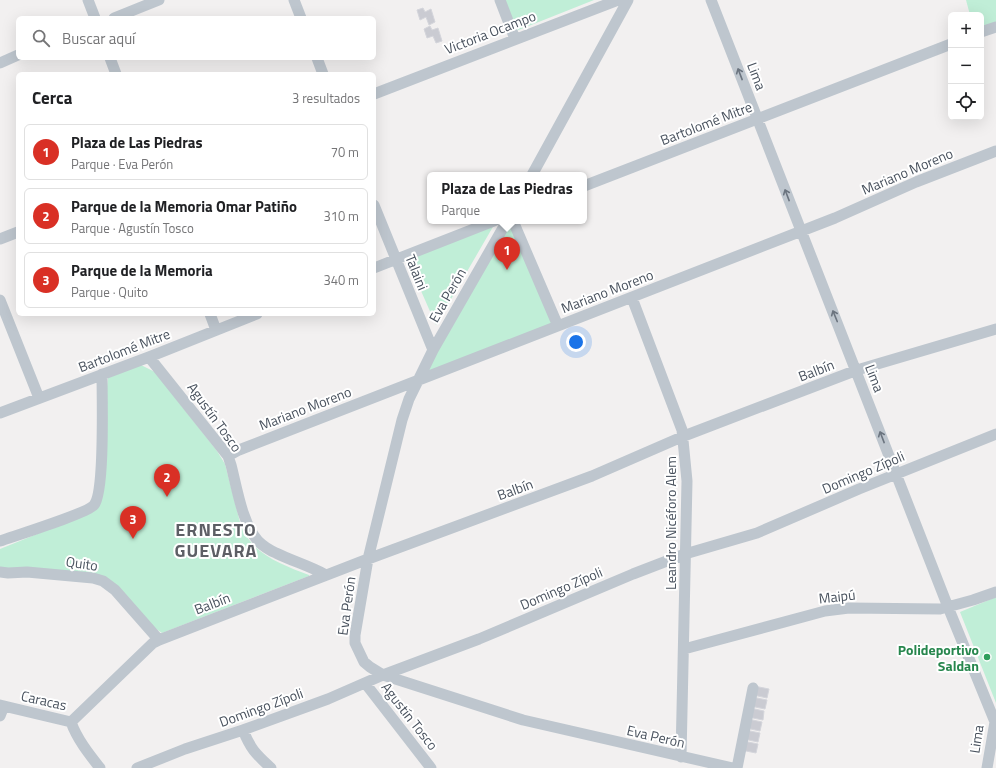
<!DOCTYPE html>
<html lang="es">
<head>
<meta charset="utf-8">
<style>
  :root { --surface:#fff; --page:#f6f6f6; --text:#202124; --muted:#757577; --line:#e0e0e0; --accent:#d93025 }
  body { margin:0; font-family:"Titillium Web",sans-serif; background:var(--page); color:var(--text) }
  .controls { position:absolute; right:12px; top:12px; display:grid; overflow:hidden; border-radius:6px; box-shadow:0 4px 16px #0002 }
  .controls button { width:36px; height:36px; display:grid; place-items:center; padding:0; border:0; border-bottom:1px solid var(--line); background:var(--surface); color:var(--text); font:20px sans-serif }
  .you { position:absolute; left:576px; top:342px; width:14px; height:14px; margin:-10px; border:3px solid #fff; border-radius:50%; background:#1a73e8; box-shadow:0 0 0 6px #1a73e833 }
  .badge { display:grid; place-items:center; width:26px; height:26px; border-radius:50%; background:var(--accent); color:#fff; font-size:13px; font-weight:700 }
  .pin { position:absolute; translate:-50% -33px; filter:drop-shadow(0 1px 2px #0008) }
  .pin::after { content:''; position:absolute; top:21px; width:14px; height:12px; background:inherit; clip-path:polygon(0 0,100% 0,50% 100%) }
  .popup { position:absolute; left:427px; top:172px; width:160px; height:52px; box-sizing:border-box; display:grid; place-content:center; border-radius:6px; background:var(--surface); filter:drop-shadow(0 1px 3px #0005); font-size:13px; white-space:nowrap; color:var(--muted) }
  .popup b { font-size:15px; color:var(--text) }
  .popup::after { content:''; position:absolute; left:50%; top:100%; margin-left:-8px; border:8px solid transparent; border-top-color:var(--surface) }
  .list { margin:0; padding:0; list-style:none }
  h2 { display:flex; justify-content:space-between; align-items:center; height:52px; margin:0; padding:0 16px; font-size:17px }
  h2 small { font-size:13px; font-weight:400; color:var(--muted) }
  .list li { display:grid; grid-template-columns:26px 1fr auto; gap:12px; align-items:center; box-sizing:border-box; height:56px; margin:0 8px 8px; padding:0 8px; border:1px solid var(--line); border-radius:6px }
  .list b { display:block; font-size:15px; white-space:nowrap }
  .list p { margin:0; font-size:13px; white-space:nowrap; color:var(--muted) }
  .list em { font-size:13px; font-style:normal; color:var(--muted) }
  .icon { flex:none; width:22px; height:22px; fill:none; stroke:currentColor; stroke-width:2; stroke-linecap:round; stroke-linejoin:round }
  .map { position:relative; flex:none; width:996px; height:768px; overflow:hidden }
  .search { position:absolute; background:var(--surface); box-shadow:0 4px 16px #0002; left:16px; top:16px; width:360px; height:44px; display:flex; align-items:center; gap:10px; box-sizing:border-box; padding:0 14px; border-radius:6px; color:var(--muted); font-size:15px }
  .panel { position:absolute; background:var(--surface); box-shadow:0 4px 16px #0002; left:16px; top:72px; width:360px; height:244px; border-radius:6px }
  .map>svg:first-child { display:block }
  .park { fill:#c0eed7 }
  .building { fill:#cacbd2; stroke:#d4d5db }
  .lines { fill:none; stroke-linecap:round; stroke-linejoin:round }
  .minor { stroke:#bec6ce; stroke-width:11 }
  .oneway { stroke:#6b747f }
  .leisure-dot { fill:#2e9e5b; stroke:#fff; stroke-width:1.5 }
  .labels { text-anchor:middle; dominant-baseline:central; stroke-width:4; stroke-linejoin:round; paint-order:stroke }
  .street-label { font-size:14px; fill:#48515d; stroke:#fff }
  .leisure-label { font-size:14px; font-weight:bold; fill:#27864d; stroke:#fff; text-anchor:end }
  .district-label { font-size:18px; font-weight:bold; letter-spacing:1px; fill:#5d5f65; stroke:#fff }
</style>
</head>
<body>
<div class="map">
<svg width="996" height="768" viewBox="0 0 996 768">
  <rect width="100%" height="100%" fill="#f2f0f0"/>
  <path class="park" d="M504 0H594L516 31Z
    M966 0H996V27L981 32V15H970Z
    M507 221 558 326 417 381Z
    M494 225 436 325 407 259Z
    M141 365 155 372 217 451 225 464 241 526C253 555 283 565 309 575V576L162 633 152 626 109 581 0 568V549L94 511 108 377Z
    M996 597V703L960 612Z"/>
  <path class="building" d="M423 8 425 12 431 9 435 22 429 25 426 17 420 20 417 10Z
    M430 26 432 30 438 28 442 41 436 43 433 36 427 38 424 29Z
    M754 686 769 689 767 698 753 695Z
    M752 697 767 700 765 709 750 706Z
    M750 708 764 711 763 720 748 717Z
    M748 719 762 722 760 731 746 728Z
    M745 730 760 733 758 742 744 739Z
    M743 741 758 744 756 753 741 750Z"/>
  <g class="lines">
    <path class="minor" d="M88 0 95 18
      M294 0 301 18
      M500 0 515 39
      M711 0 948 607 995 722 987 768
      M114 18 159 0
      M981 32 996 27
      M110 58 116 74
      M317 58 323 74
      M0 63 18 55
      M374 94 618 0
      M532 175 628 0
      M584 186 951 44
      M374 205 433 350
      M507 221 433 350 409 399 402 420 368 559 355 635V643L364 662 370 667 383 675 523 720 733 768
      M513 221 558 326
      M0 239 18 232
      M374 268 494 221
      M632 298 682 430 687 481 681 757
      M0 300 39 398
      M210 314 216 330
      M149 357 228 456 231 465C237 488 242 523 258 541 263 546 269 550 276 553 292 561 310 566 326 575
      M0 413 149 357 257 314
      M228 456 239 450 835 218 916 182 996 151
      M0 541C14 536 88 513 94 505 105 492 102 396 102 374
      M0 572 8 573 27 572 93 578 103 581 115 590 159 640
      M684 649 825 611 849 608 940 609 973 600 996 592
      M365 683 431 768
      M0 705 71 722
      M0 716 4 706
      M71 722 153 643 159 640 368 559 592 476 684 436 857 370 996 329
      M71 722C77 739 89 754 100 768
      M243 730C251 750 256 754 271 768
      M137 768 185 749 243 730 328 699 383 675 479 639 633 574 685 554 757 533 859 489 996 434
      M737 768 753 688"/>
  </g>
  <defs><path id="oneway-shaft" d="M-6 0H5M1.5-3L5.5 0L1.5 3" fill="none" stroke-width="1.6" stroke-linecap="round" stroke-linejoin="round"/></defs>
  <g class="oneway">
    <use href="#oneway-shaft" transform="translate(740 74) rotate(-111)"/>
    <use href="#oneway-shaft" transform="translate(787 195) rotate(-111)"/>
    <use href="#oneway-shaft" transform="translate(835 316) rotate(-112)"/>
    <use href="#oneway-shaft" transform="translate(882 437) rotate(-111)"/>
  </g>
  <circle class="leisure-dot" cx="987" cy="657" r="4"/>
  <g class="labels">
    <g class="street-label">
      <text transform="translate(490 32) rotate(-21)">Victoria Ocampo</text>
      <text transform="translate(757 76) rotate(69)">Lima</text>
      <text transform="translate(706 123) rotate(-21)">Bartolomé Mitre</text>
      <text transform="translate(907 171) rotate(-23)">Mariano Moreno</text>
      <text transform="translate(417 272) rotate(68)">Talaini</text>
      <text transform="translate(607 291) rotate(-21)">Mariano Moreno</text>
      <text transform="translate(447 295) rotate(-60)">Eva Perón</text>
      <text transform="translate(124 350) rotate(-21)">Bartolomé Mitre</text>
      <text transform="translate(816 370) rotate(-21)">Balbín</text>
      <text transform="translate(875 378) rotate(69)">Lima</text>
      <text transform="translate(305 408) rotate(-21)">Mariano Moreno</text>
      <text transform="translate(215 417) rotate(54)">Agustín Tosco</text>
      <text transform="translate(863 472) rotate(-23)">Domingo Zípoli</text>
      <text transform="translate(515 489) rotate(-20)">Balbín</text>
      <text transform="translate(670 523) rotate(-90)">Leandro Nicéforo Alem</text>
      <text transform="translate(82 563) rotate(8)">Quito</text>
      <text transform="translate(561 588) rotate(-23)">Domingo Zípoli</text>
      <text transform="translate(837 596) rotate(-6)">Maipú</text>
      <text transform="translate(212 603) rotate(-21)">Balbín</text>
      <text transform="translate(346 606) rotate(-82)">Eva Perón</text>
      <text transform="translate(44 700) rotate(13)">Caracas</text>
      <text transform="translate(261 707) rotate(-20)">Domingo Zípoli</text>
      <text transform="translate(410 716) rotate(52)">Agustín Tosco</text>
      <text transform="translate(656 736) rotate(13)">Eva Perón</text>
      <text transform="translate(976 739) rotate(-81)">Lima</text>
    </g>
    <g class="leisure-label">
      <text x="979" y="649">Polideportivo<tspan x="979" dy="16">Saldan</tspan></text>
    </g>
    <g class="district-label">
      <text x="216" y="529">ERNESTO<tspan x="216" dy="21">GUEVARA</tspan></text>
    </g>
  </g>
</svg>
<div class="controls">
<button>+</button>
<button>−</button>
<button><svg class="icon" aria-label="locate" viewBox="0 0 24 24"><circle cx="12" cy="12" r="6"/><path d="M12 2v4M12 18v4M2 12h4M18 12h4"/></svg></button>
</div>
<div class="you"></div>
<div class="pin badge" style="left:507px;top:270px">1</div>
<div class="popup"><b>Plaza de Las Piedras</b>Parque</div>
<div class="pin badge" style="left:167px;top:497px">2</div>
<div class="pin badge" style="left:133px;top:539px">3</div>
<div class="search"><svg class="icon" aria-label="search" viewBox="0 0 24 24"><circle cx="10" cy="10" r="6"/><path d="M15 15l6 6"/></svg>Buscar aquí</div>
<section class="panel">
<h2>Cerca<small>3 resultados</small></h2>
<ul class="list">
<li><span class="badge">1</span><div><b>Plaza de Las Piedras</b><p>Parque · Eva Perón</p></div><em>70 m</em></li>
<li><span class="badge">2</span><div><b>Parque de la Memoria Omar Patiño</b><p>Parque · Agustín Tosco</p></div><em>310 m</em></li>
<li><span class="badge">3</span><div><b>Parque de la Memoria</b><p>Parque · Quito</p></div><em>340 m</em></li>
</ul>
</section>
</div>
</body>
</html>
